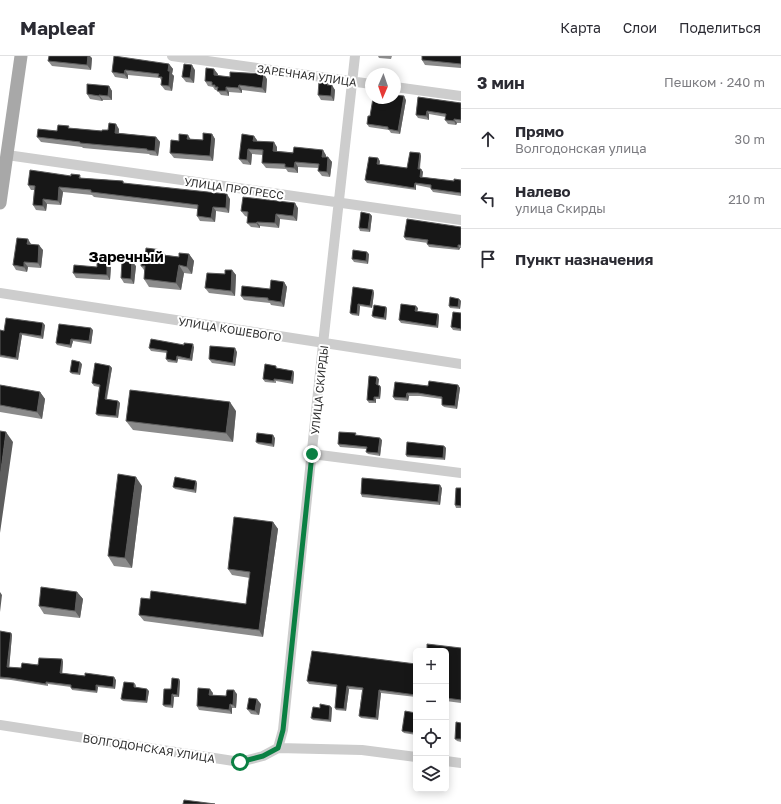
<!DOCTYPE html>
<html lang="ru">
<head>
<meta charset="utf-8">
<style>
  :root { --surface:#fff; --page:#f7f7f7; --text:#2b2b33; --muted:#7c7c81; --line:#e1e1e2 }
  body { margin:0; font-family:"Golos Text",sans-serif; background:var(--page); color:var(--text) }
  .controls { position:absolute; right:12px; bottom:12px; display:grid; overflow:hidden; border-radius:6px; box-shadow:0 2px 10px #0003 }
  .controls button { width:36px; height:36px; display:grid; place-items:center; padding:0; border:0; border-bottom:1px solid var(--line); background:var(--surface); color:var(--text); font:20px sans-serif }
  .compass { position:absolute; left:365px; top:12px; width:36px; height:36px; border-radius:50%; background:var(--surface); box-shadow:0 2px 10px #0003; rotate:182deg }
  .stop { position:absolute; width:12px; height:12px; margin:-9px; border:3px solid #0b8043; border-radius:50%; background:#fff }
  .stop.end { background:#0b8043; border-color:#fff; box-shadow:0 1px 4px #0008 }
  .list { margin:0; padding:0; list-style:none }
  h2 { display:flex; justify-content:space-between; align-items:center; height:52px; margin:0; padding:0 16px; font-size:17px }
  h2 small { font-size:13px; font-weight:400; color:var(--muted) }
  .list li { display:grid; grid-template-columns:26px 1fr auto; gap:12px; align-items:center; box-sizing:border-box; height:60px; padding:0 16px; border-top:1px solid var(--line) }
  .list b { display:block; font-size:15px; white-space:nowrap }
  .list p { margin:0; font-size:13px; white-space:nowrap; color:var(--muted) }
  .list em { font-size:13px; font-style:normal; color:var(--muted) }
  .icon { flex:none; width:22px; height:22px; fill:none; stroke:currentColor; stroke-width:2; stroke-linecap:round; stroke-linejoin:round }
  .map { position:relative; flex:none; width:461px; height:748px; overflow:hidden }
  header { display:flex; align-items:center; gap:24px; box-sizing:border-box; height:56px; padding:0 20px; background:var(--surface); border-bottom:1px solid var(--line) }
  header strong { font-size:19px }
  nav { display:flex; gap:22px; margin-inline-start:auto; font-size:14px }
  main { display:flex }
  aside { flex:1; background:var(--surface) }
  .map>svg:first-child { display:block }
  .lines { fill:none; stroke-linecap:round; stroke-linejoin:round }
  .minor { stroke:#cdcdcd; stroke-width:10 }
  .major { stroke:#a8a8a8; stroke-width:13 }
  .wall { fill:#8b8b8b }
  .shaded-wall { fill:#5d5d5d }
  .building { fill:#171717; stroke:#5d5d5d }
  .route { stroke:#0b8043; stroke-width:5 }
  .labels { text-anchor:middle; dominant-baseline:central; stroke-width:4; stroke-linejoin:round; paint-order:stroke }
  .street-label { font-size:11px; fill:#303030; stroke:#fff }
  .district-label { font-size:15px; font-weight:bold; fill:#000; stroke:#fff }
</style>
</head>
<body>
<header>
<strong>Mapleaf</strong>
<nav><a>Карта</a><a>Слои</a><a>Поделиться</a></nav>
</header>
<main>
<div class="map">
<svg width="461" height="748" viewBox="0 0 461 748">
  <rect width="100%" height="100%" fill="#fff"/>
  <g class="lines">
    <path class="minor" d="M172 0 371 28
      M395 31 461 40
      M7 99 461 164
      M0 237 461 308
      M312 398 461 417
      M0 669 240 706 263 700 278 692 362 694 416 701
      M278 692 283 674 323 288 355 0
      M446 705 461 707"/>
    <path class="major" d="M0 147 21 0"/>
  </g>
  <path class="wall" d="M378 0H392L391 3 379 2Z
    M461 0V12L425 9 422 4Z
    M92 2 91 14 52 10 48 5Z
    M169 8 173 13 172 18 174 20 172 35 165 34 161 29 162 26 160 22 128 19V23L115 21 112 16Z
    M195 14 194 27 186 26 182 21Z
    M218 18V20L267 23 266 37 242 34V37L229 36V40L221 39 217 34H215L213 31 208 30 205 25Z
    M328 26 335 34 334 45 321 44 318 39Z
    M109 30 112 35V44H103L102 45 90 43 87 38Z
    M418 41 461 47V67H457L456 69 448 68 445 64 446 61 429 58V64L418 62 416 59Z
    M406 44 400 78 391 77 389 74 369 71 367 68 370 60Z
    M70 72 102 75 119 73V77L156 81 160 86 158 100 150 99 149 98 83 92 82 91 41 86 37 81 57 75Z
    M212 78 215 83 213 105 174 102 170 97 191 83 203 84Z
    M254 80 257 85 277 91V95L326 99V101H328L332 106 330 121 322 120 318 115 319 112 298 111V117L288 116 286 113 266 112 262 107 263 99 252 98 251 109 243 108 239 103Z
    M420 97 421 100 420 113H421L423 116 422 121 454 125 461 124V140L433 136 431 133V132L416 129V134L367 127 365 124 380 105 379 109 407 112Z
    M80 119 81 122 123 125 124 127 230 143 229 157 216 155 215 166 200 165 197 160V153L94 141 92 139 63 136 61 149 47 148 46 155 36 154 33 149 34 134H31L28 129 71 120Z
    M298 152 297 165 280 163 279 172 260 170V172L251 171 247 167 248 161 245 160 241 155Z
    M370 158 372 160 370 176 360 175 359 172Z
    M461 171V192H460L459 194 429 191 427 188 428 187 406 184 404 181Z
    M31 188 43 194 41 212 28 211 27 216 16 214 13 209Z
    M189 198 194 205 192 218 184 217 181 234 149 231 144 223V214L141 210 145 202 167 199 179 201Z
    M369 198 368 208 354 206 352 203Z
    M107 205 111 210 110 224 76 222 73 217 97 211Z
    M136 210 134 228 124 227 121 222Z
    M232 214 236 219 235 240 209 237 205 232 225 218Z
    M284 226 287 231 284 251 271 249 270 247 244 244 241 240 270 233Z
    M353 231 373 234 374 237 372 252 360 250 359 260 352 259 350 257Z
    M459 243 461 245 460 253 450 252 449 250Z
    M386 251 387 253 386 264 374 262 372 260Z
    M418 252 417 255 438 258 439 260 438 272 401 267 399 264Z
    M461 257V275L453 274 451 271Z
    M45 269 43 283 22 279 18 304 0 301V274L4 275Z
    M93 274 91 288 73 285 71 292 57 289 56 287Z
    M194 291 192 305 178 303 177 307 168 306 166 303 167 297 151 295 149 292Z
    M237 296 235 310 212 307 209 303Z
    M82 308 80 319 72 318 70 316Z
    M110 310 112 312 107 343 118 345 120 347 118 362 98 360 96 358 99 331 94 330 92 327Z
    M278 312 293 315 294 317 293 328 276 325V327L265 326 263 323Z
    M379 323 378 329 380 330 381 332 380 343H376V347H369L367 344Z
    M0 329 40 336 45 343 42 363 0 356Z
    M458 329 460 332 457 353 444 351 442 349V343L420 340H409L408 345 395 344 393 341 428 330Z
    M236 355 233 386 133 374 126 365Z
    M357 379 382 384 380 400 368 398 366 396V393L340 391 338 388Z
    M275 382 274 391 258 388 256 386Z
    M444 390 446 392 445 404 407 401 406 399Z
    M197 427 196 437 175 433 173 431Z
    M142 430 132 512 114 510 108 500Z
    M442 432 440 449 362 441 361 438Z
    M461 432V452H456L455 449Z
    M273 466 278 473 263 581 144 565 139 559 150 543 246 548 250 522 232 519 228 513Z
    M77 536 83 543 80 562 44 558 39 550Z
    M0 575 11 577 12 579 9 611 21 612 62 603 63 606 62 617 116 624 115 633 98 631 97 637 72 634 71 631 48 628V630L11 624 0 623Z
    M461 592V647L446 645V595Z
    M416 608V641L381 637 378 664 361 662 359 660 362 634 349 633 346 655 336 654 335 652 337 631 309 628 307 625Z
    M180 625 179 641H174L173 652 165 651 163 649 171 633Z
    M134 627 136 629V631L149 635 147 647 123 645 121 643Z
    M213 637 212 639 226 640 237 638 236 652H232V658L199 654 197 650Z
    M261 648 259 659 251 658 247 653Z
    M330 650 332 652 331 666 313 664 311 662 320 652Z
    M416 657V679L404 677 402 675Z
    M461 667V686L457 685 455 683Z"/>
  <path class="shaded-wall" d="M88 0H90L92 2 91 14 87 9Z
    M169 8 173 13 172 18 174 20 172 35 169 30 168 15Z
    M192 9 195 14 194 27 190 22Z
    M214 13 218 18 217 24 214 19Z
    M125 14 128 19V23L124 18Z
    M264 18 267 23 266 37 262 32Z
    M239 29 242 34V37L238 32Z
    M332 29 335 34 334 45 331 40Z
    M109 30 112 35V44L108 40Z
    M226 31 229 36V40L226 35Z
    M99 39 103 44 102 45 99 40Z
    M404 40 406 44 400 78 398 75Z
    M427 55 429 58V64L426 60Z
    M454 63 457 67 456 69 454 65Z
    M116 68 119 73 118 82 115 77Z
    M212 78 215 83 213 105 210 100Z
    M188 79 191 84 187 83Z
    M254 80 257 84V89L253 85Z
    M156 81 160 86 158 100 155 95Z
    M274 86 277 91V100L273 95Z
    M248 93 252 98 251 109 247 104Z
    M323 94 326 99V106L322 101Z
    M420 97 421 100 419 115 418 113Z
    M328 101 332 106 330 121 327 116Z
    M378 102 380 105 379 111 377 108Z
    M295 106 298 111V117L294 112Z
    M421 113 423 116 422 123 420 121Z
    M415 127 416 129V134L414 132Z
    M59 131 63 136 61 149 58 145Z
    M227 138 230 143 229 157 226 152Z
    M43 143 47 148 46 155 43 150Z
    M295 147 298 152 297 165 293 160Z
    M213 151 216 155 215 166 211 162Z
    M276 158 280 163 279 172 275 167Z
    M370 158 372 160 370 176 368 173Z
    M257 166 260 170V172L256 167Z
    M28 183 31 188H27Z
    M39 189 43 194 41 212 38 207Z
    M458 189 460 192 459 194 458 192Z
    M162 194 167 201 162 199Z
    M367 196 369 198 368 208 366 205Z
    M189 198 194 205 192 218 187 211Z
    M107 205 111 210 110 224 107 219Z
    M132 205 136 210 134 228 131 223Z
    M24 206 28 211 27 216 24 211Z
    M179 209 184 217 181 234 176 227Z
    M232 214 236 219 235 240 231 235Z
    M284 226 287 231 284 251 281 246Z
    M373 234 374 237 372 252 370 250Z
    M459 243 461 245 460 253 458 251Z
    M358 248 360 250 359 260 357 258Z
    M416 250 418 252 417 257 415 255Z
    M386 251 387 253 386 264 384 262Z
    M438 258 439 260 438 272 436 270Z
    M43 267 45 269 43 283 41 280Z
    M91 272 93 274 91 288 89 285Z
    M20 277 22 279 18 304 16 302Z
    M71 283 73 285 71 292 70 289Z
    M193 288 194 291 192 305 190 303Z
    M235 292 237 296 235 310 233 307Z
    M177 300 178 303 177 307 176 305Z
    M80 306 82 308 80 319 78 317Z
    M110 310 112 312 106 345 105 343Z
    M293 315 294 317 293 328 291 325Z
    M377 321 379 323 378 331 376 328Z
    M458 329 460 332 457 353 455 350Z
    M380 330 381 332 380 343 379 341Z
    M40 336 45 343 42 363 37 356Z
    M407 337 409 340 408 345 406 342Z
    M374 341 376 343V347L374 345Z
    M118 345 120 347 118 362 116 360Z
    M230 346 236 355 233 386 226 377Z
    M6 376 13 386 0 477V422Z
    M273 379 275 382 274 391 272 388Z
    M380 382 382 384 380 400 378 397Z
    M444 390 446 392 445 404 443 402Z
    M136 421 142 430 132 512 125 502Z
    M196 425 197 427 196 437 194 434Z
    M440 429 442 432 440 449 438 446Z
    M273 466 278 473 263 581 259 574Z
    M0 536 2 539 0 556Z
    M77 536 83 543 80 562 75 555Z
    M11 577 12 579 9 614 7 611Z
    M62 603 63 606 62 620 60 617Z
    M114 621 116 624 115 633 113 631Z
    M179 623 180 625 179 641 177 639Z
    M96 629 98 631 97 637 96 635Z
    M347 630 349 633 346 655 344 653Z
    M147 633 149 635 147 647 146 645Z
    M210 633 213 637 212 643 209 639Z
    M234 634 237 638 236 652 233 649Z
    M379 634 381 637 378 664 376 662Z
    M172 638 174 641 173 652 171 649Z
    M257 643 261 648 259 659 255 655Z
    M230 648 232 652V658L229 654Z
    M330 650 332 652 331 666 329 664Z"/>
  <path class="building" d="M49 0H88L87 9 48 5Z
    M114 0 169 8 168 15H170L169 30 161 29 162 21H158L159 18 125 14 124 18 112 16Z
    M422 0H461V8L422 4Z
    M184 8 192 9 190 22 182 21Z
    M206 12 214 13V19L230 21V16L264 18 262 32 239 29 238 32 226 31V35H217L218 31H215V29H212V26L205 25Z
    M319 25 328 26 327 29H332L331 40 318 39Z
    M87 28 109 30 108 40 99 39V40L87 38Z
    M395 39 404 40 398 75 388 73V71L367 68 368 60H370L373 42H395Z
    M418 41 461 47V64L454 63V65L445 64 446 58 427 55 426 60 416 59Z
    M109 67 116 68 115 77 156 81 155 95 147 94V93L80 87V86L37 81 38 73 57 75 58 69 69 70 68 72 102 75V74H108Z
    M203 77 212 78 210 100 170 97 171 84 179 85V78L188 79 187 83 203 84Z
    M242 78 254 80 253 85 274 86 273 95 293 97 294 91 323 94 322 101H328L327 116 318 115 319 108 295 106 294 112 285 111V108L262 107 263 94 248 93 247 104 239 103Z
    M410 96 420 97 418 113H421L420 121 454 125V123L461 124V137L431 133V129L415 127 414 132 365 124 369 101 378 102 377 108 407 112Z
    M30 114 71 120V118L80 119 79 122 123 125V127L227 138 226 152 213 151 211 162 197 160 198 149 91 136V134L59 131 58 145 43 143V150L33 149 35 130 28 129Z
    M243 141 295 147 293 160 276 158 275 167 257 166 256 167H247L248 156 241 155Z
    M361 156 370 158 368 173 359 172Z
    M407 163 461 171V189H458V192L427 188 428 184 404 181Z
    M17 182 28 183 27 188 39 189 38 207 24 206V211L13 209Z
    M146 192 162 194V199L179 201V197L189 198 187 211 179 209 176 227 144 223 145 210H141L142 202H145Z
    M353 194 367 196 366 205 352 203Z
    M97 204 107 205V219L73 217 74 209 97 211Z
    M122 205H132L131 223 121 222Z
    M225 214H232L231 235 205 232 207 217 225 218Z
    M271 224 284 226 281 246 268 244V242L241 240 242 230 270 233Z
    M353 231 373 234 370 250 358 248 357 258 350 257Z
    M450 241 459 243 458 251 449 250Z
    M401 248 416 250 415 255 438 258 436 270 399 264Z
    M374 249 386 251 384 262 372 260Z
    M453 256 461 257V273L451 271Z
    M6 262 43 267 41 280 20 277 16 302 0 299V274L4 275Z
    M59 268 91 272 89 285 71 283 70 289 56 287Z
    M151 283 184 289V287L193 288 190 303 177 300 176 305 166 303 167 295 149 292Z
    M210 290 235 292 233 307 209 303Z
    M72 304 80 306 78 317 70 316Z
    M95 307 110 310 105 343 118 345 116 360 96 358 100 329 92 327Z
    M265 308 276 310V312L293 315 291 325 274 323V325L263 323Z
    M369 320 377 321 376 328 380 330 379 341H374V345L367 344Z
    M429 325 458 329 455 350 442 349V341L418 337H407L406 342 393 341 395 326 428 330Z
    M0 329 40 336 37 356 0 349Z
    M130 334 230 346 226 377 126 365Z
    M0 375 6 376 0 422Z
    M339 376 356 377 355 379 380 382 378 397 366 396 367 391 338 388Z
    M257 377 273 379 272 388 256 386Z
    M407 386 444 390 443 402 406 399Z
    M118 418 136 421 125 502 108 500Z
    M175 421 196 425 194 434 173 431Z
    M362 422 440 429 438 446 361 438Z
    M456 432H461V450L455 449Z
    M234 461 273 466 259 574 139 559 141 542 150 543 151 535 246 548 250 516 228 513Z
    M41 531 77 536 75 555 39 550Z
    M0 575 11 577 7 611 21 612 22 607 38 609 39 602 62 603 60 617 85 620V617L114 621 113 631 96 629V635L71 632V629L46 626V628L10 622 0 621Z
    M427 588 461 592V644L446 642V595H427Z
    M312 595 416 608V639L379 634 376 662 359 660 363 632 347 630 344 653 335 652 337 629 307 625Z
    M172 622 179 623 177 639 172 638 171 649H163L164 633H171Z
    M124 626 134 627V631L147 633 146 645 121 643Z
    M198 632 210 633 209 639 226 640 227 634H234L233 649 230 648 229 654 197 650Z
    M249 642 257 643 255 655 247 653Z
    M320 648 330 650 329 664 311 662 313 651 320 652Z
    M405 655 416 657V677L402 675Z
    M456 666 461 667V683H455Z
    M184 744 215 748H183Z"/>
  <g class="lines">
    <path class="route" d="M240 706 263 700 278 692 283 674 312 398"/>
  </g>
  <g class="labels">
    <g class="street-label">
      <text transform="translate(307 19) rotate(8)">ЗАРЕЧНАЯ УЛИЦА</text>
      <text transform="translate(234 132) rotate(8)">УЛИЦА ПРОГРЕСС</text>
      <text transform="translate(230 273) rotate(9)">УЛИЦА КОШЕВОГО</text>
      <text transform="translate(319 334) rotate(-84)">УЛИЦА СКИРДЫ</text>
      <text transform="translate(149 692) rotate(9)">ВОЛГОДОНСКАЯ УЛИЦА</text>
    </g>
    <g class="district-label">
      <text x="126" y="200">Заречный</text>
    </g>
  </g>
</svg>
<div class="controls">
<button>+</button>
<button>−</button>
<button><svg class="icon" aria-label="locate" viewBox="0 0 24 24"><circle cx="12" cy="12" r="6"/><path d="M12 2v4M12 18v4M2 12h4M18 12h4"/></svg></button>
<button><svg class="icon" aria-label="layers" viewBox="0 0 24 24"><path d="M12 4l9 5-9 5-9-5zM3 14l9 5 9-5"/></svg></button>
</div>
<svg class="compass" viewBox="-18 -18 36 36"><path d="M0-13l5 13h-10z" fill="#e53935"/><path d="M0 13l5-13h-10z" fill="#7c7c81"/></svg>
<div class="stop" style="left:240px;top:706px"></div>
<div class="stop end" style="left:312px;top:398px"></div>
</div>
<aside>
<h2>3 мин<small>Пешком · 240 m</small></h2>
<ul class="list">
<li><svg class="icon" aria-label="ahead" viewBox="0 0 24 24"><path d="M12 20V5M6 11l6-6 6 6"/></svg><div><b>Прямо</b><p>Волгодонская улица</p></div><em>30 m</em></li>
<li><svg class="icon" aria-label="left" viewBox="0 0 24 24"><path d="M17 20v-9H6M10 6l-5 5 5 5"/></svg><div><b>Налево</b><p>улица Скирды</p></div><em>210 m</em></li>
<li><svg class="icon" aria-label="arrive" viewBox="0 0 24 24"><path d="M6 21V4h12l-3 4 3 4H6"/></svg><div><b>Пункт назначения</b></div></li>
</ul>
</aside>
</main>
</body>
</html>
